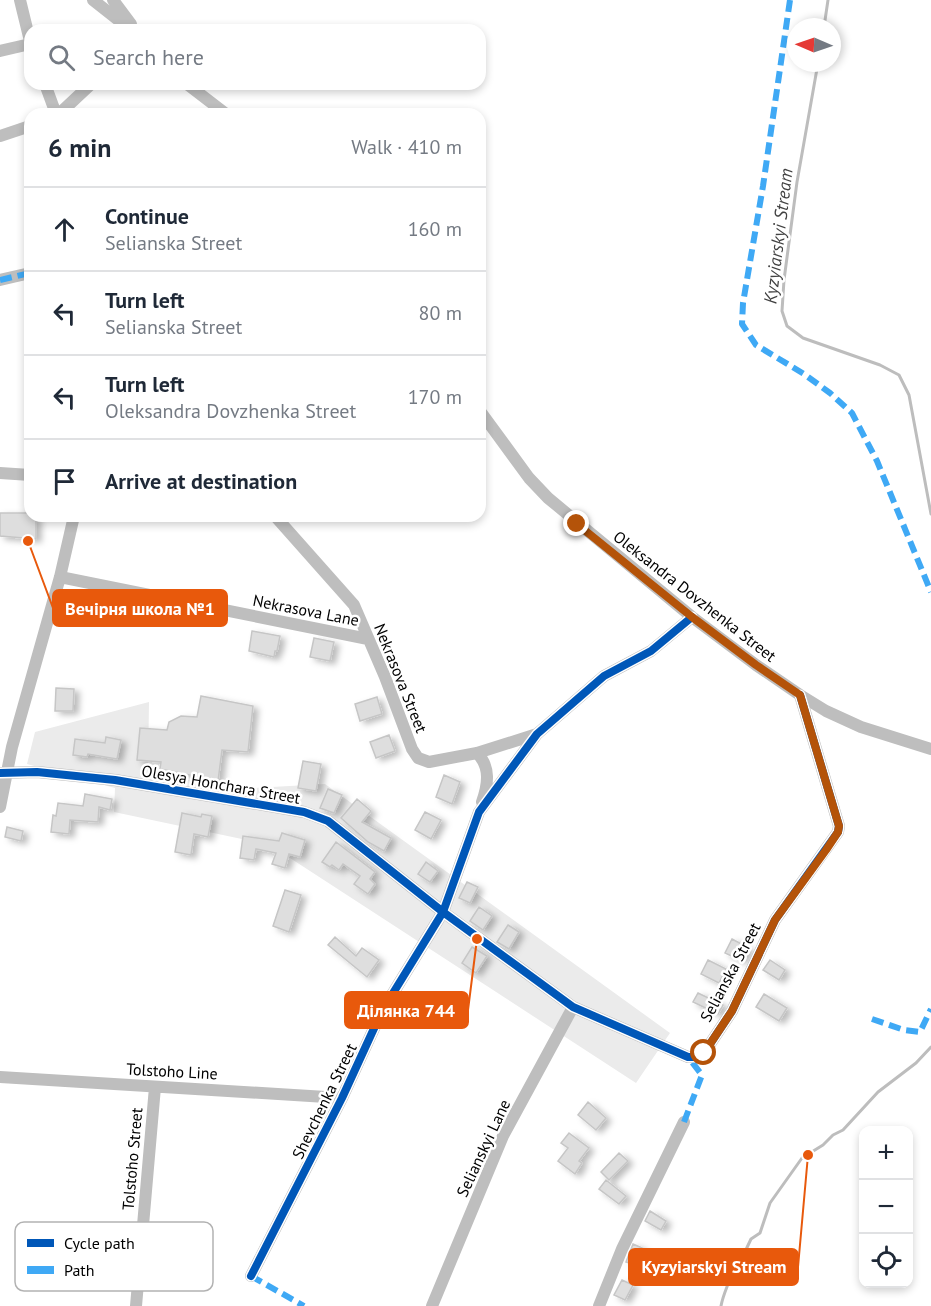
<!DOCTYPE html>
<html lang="en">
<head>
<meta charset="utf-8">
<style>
  :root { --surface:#fff; --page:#f6f6f7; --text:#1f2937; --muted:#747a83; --line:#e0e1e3 }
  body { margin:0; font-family:"PT Sans",sans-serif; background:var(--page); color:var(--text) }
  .controls { position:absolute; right:18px; bottom:18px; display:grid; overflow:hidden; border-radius:12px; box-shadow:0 3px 9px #0003 }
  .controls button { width:54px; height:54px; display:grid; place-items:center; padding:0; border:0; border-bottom:2px solid var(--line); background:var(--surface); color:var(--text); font:30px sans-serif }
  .compass { position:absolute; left:787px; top:18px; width:54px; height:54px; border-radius:50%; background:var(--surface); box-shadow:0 3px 9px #0003; rotate:272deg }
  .stop { position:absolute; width:18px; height:18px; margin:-14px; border:4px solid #b45309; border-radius:50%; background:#fff }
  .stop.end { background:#b45309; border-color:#fff; box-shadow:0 2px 6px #0008 }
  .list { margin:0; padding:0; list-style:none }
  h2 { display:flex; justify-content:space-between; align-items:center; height:78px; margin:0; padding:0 24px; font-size:26px }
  h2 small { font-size:20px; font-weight:400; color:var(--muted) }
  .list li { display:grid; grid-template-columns:39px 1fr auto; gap:18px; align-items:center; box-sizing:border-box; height:84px; padding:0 24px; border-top:2px solid var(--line) }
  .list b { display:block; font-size:22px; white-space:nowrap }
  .list p { margin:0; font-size:20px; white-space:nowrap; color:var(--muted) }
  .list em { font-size:20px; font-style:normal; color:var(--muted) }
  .icon { flex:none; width:33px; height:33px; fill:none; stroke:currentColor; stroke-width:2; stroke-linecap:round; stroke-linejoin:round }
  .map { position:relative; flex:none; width:931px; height:1306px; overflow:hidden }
  .search { position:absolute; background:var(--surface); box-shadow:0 3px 9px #0003; left:24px; top:24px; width:462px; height:66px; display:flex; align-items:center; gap:15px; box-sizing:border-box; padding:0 21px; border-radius:18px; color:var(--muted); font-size:22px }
  .panel { position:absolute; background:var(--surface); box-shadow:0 3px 9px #0003; left:24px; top:108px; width:462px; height:414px; border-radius:18px }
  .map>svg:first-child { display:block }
  .green { fill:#ebebeb }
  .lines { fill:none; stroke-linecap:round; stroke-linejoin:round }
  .stream { stroke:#bdbdbd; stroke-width:3 }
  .building { fill:#dedede; stroke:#c6c6c6; stroke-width:1.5; filter:url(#shadow) }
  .minor { stroke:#bebebe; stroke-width:12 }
  .quiet { stroke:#3fa9f5; stroke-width:6; stroke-dasharray:12 6; stroke-linecap:butt }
  .cycleway-casing { stroke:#fff; stroke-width:11 }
  .cycleway { stroke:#0057b8; stroke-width:8 }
  .route { stroke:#b45309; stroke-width:8 }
  .labels { text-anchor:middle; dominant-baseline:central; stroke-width:5; stroke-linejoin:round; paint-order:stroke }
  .street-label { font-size:16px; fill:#000; stroke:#fff }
  .water-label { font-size:18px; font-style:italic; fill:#424242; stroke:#fff }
  .key { fill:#fff; stroke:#b2b2b2; stroke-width:1.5 }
  .key-label { font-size:16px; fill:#000 }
  .leader { fill:none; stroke:#e8590c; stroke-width:2 }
  .callout-dot { fill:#e8590c; stroke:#fff; stroke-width:2 }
  .callout { fill:#e8590c; stroke:#e8590c; stroke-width:2 }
  .callout-label { font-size:18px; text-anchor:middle; font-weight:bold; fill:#fff }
</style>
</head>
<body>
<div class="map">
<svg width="931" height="1306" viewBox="0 0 931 1306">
  <defs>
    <filter id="shadow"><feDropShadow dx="5" dy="3" stdDeviation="3" flood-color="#0004"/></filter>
  </defs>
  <rect width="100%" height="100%" fill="#fff"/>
  <path class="green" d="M149 702 148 772 234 789 325 784 670 1033 636 1083 270 845 114 812 115 788 27 764 35 732Z"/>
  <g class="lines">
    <path class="stream" d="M824 27 828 0
      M818 63 797 182 784 280 782 311 787 326 803 338 880 365 899 375 909 395 931 514
      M721 1306C724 1289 733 1279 733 1261L743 1256 751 1239 760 1233 770 1203 802 1158 823 1145 833 1135 843 1130 878 1092 916 1063 931 1047"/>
  </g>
  <path class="building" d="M0 513H30V516H36V539L0 536Z
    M252 631 280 636 277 651H275L274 657 249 651Z
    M314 638 334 642 330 661 310 657Z
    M56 688 74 689 73 711H55Z
    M201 696 253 706 248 752 222 750 218 781 190 777V775L160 769 161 762 137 760 140 728 167 730 169 722 181 716 197 717Z
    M377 697 382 714 360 721 355 704Z
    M389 735 395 751 376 758 370 742Z
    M106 737 121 740 117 759 88 754 87 757 73 755 75 739 105 743Z
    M303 761 321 764 316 791 298 788Z
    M444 775 460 782 452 804 436 797Z
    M328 789 342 795 334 813 320 808Z
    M85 794 112 799 110 810 99 807 98 822 70 820 69 834 51 832 53 815 56 816 58 803 83 806Z
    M357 799 371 811 362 822 391 838 384 851 368 842 341 818Z
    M425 812 441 820 431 839 415 830Z
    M182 813 201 817 202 814 212 816 208 837 194 834 191 855 175 852Z
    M7 827 23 831 21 841 5 837Z
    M282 833 305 840 300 857 289 854 285 868 272 864 276 853 256 849 254 860 240 858 243 836 279 841Z
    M336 842 375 872 370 879 375 884 368 894 354 884 360 876 343 864 339 870 332 865 330 867 322 862Z
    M426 862 438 871 430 882 418 874Z
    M467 882 478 887 470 903 459 898Z
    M285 890 301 895 289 932 273 926Z
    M479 907 492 916 483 930 470 921Z
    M508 925 519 932 509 949 497 942Z
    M335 937 356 956 362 948 379 960 367 977 328 945Z
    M732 939 749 948 742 961 725 953Z
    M472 947 487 956 476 973 462 963Z
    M708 960 726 969 719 983 701 974Z
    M770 960 785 970 779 980 763 970Z
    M698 993 723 1005 718 1014 693 1002Z
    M764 994 787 1008 779 1021 756 1007Z
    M588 1102 606 1118 596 1130 578 1115Z
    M569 1133 589 1148 579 1161 582 1163 575 1174 558 1161 568 1148 561 1143Z
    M619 1153 628 1161 609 1180 601 1172Z
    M606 1180 626 1196 619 1204 599 1189Z
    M650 1211 666 1221 661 1230 645 1221Z
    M633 1244 642 1248 636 1265 626 1262Z
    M622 1280 633 1285 625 1300 614 1295Z"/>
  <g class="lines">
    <path class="minor" d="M20 0 30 41
      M93 0 131 30
      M113 0 131 24
      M0 51 30 44
      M45 84 56 114
      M187 84 226 114
      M59 114 91 84
      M0 136 30 126
      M0 280 30 273
      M480 411 529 478 548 498 692 617 756 665 800 695 826 711 861 727 931 749
      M0 473 30 475
      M275 516 354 605 385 677 412 749 418 758 429 762 477 753 537 734
      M60 577 368 639
      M477 753C491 767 488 785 482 802
      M0 773 37 772 115 780 304 812 328 821 443 912 573 1007 688 1057H695L704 1053 732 1011 775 920 838 832 839 826 800 695
      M0 807 12 747 60 577 74 516
      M0 1077 342 1098
      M251 1276 342 1098 382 1011 443 912 479 812 537 734 604 676 651 651 692 617
      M136 1306 155 1087
      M432 1306 503 1136 573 1007
      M599 1306 622 1249 684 1122"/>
    <path class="quiet" d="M790 0 763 186 743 303 742 324 756 345 804 374 830 393 852 413 877 461 931 592
      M0 280 30 273
      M872 1019 904 1030 920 1032 931 1009
      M684 1122 702 1075 688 1057
      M251 1276 304 1306"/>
    <defs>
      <path id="cycleway" d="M0 773 37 772 115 780 304 812 328 821 443 912 573 1007 688 1057H695L704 1053 732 1011 775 920 838 832 839 826 800 695
        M251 1276 342 1098 382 1011 443 912 479 812 537 734 604 676 651 651 692 617"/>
    </defs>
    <use href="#cycleway" class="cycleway-casing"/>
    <use href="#cycleway" class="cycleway"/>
  </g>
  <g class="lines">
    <path class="route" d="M577 524 692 617 756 665 800 695 839 826 838 832 826 850 775 920 732 1011 704 1053"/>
  </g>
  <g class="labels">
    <g class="street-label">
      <text transform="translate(695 596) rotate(38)">Oleksandra Dovzhenka Street</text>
      <text transform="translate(306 610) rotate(11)">Nekrasova Lane</text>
      <text transform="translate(401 678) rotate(68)">Nekrasova Street</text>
      <text transform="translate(221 784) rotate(10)">Olesya Honchara Street</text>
      <text transform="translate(730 972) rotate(-62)">Selianska Street</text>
      <text transform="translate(172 1071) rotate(3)">Tolstoho Line</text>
      <text transform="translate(324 1101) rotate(-64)">Shevchenka Street</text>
      <text transform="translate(483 1148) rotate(-65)">Selianskyi Lane</text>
      <text transform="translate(132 1159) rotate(-85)">Tolstoho Street</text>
    </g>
    <g class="water-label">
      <text transform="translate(778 236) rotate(-83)">Kyzyiarskyi Stream</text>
    </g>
  </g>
  <rect x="15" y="1222" width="198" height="69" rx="9" class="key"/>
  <rect x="27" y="1239" width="27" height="8" fill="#0057b8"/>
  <rect x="27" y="1266" width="27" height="8" fill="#3fa9f5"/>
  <g class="key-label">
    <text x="64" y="1249">Cycle path</text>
    <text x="64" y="1276">Path</text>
  </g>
  <path class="leader" d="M28 541L53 608M477 939L468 1010M808 1155L798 1267"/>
  <g class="callout-dot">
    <circle cx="28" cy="541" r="6"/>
    <circle cx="477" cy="939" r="6"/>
    <circle cx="808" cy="1155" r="6"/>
  </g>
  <g class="callout">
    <rect x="53" y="590" width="174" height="36" rx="6"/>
    <rect x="345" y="992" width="123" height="36" rx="6"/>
    <rect x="629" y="1249" width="169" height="36" rx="6"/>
  </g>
  <g class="callout-label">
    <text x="140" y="615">Вечірня школа №1</text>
    <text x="406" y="1017">Ділянка 744</text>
    <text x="714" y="1273">Kyzyiarskyi Stream</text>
  </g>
</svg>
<div class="controls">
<button>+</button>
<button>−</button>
<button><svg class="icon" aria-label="locate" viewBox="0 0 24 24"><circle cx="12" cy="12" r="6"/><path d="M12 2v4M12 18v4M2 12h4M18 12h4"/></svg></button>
</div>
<svg class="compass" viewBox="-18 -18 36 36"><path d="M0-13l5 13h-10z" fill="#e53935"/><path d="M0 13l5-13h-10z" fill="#747a83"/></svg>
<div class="stop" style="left:704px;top:1053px"></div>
<div class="stop end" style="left:577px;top:524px"></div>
<div class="search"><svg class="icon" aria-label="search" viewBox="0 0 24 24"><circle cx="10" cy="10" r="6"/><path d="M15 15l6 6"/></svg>Search here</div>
<section class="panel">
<h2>6 min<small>Walk · 410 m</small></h2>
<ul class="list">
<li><svg class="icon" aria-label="ahead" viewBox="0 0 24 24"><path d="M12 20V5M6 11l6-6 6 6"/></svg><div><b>Continue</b><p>Selianska Street</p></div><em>160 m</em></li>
<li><svg class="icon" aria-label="left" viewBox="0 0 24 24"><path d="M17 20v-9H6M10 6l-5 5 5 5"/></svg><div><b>Turn left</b><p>Selianska Street</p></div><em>80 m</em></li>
<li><svg class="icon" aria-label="left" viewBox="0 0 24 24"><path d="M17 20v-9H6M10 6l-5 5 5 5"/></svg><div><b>Turn left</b><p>Oleksandra Dovzhenka Street</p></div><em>170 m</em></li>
<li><svg class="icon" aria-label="arrive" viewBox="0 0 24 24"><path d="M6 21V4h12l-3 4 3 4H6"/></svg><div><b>Arrive at destination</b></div></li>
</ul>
</section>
</div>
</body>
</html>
